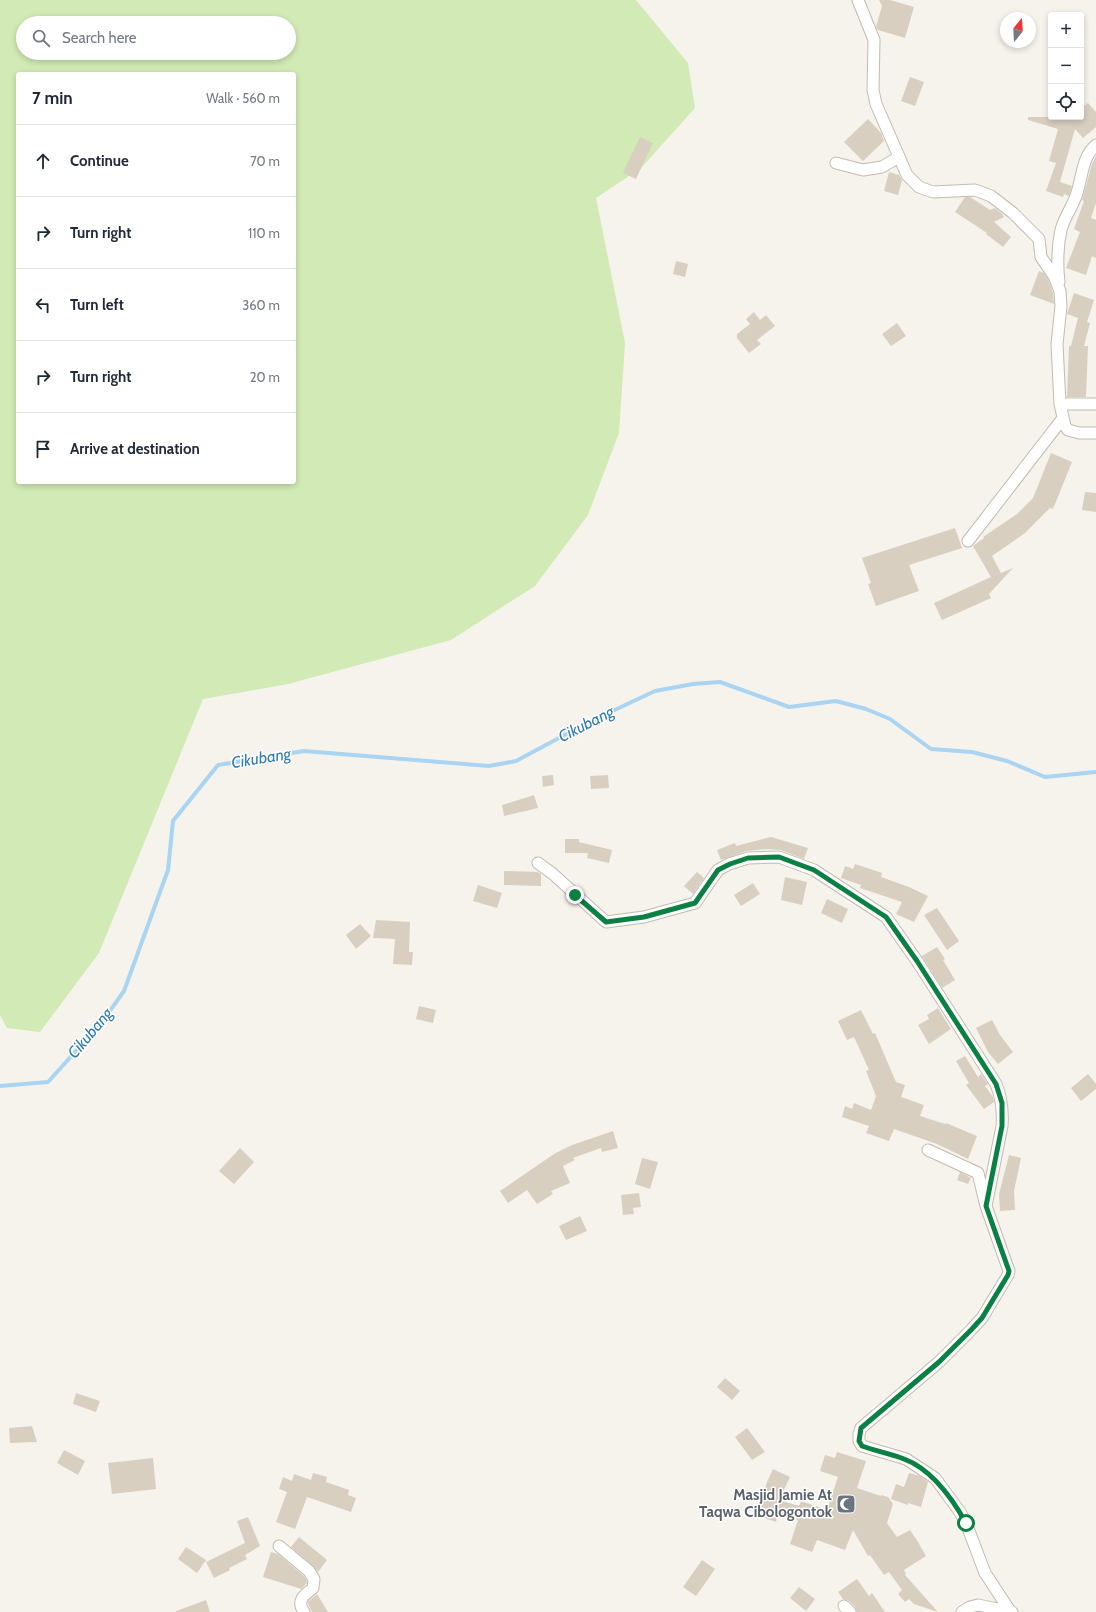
<!DOCTYPE html>
<html lang="en">
<head>
<meta charset="utf-8">
<style>
  :root { --surface:#fff; --page:#f2f2f3; --text:#1f2937; --muted:#747a83; --line:#e0e1e3 }
  body { margin:0; font-family:Cabin,sans-serif; background:var(--page); color:var(--text) }
  .controls { position:absolute; right:12px; top:12px; display:grid; overflow:hidden; border-radius:4px; box-shadow:0 2px 6px #0003 }
  .controls button { width:36px; height:36px; display:grid; place-items:center; padding:0; border:0; border-bottom:1px solid var(--line); background:var(--surface); color:var(--text); font:20px sans-serif }
  .compass { position:absolute; left:1000px; top:12px; width:36px; height:36px; border-radius:50%; background:var(--surface); box-shadow:0 2px 6px #0003; rotate:18deg }
  .stop { position:absolute; width:12px; height:12px; margin:-9px; border:3px solid #0b8043; border-radius:50%; background:#fff }
  .stop.end { background:#0b8043; border-color:#fff; box-shadow:0 1px 4px #0008 }
  .list { margin:0; padding:0; list-style:none }
  h2 { display:flex; justify-content:space-between; align-items:center; height:52px; margin:0; padding:0 16px; font-size:17px }
  h2 small { font-size:13px; font-weight:400; color:var(--muted) }
  .list li { display:grid; grid-template-columns:26px 1fr auto; gap:12px; align-items:center; box-sizing:border-box; height:72px; padding:0 16px; border-top:1px solid var(--line) }
  .list b { display:block; font-size:15px; white-space:nowrap }
  .list em { font-size:13px; font-style:normal; color:var(--muted) }
  .icon { flex:none; width:22px; height:22px; fill:none; stroke:currentColor; stroke-width:2; stroke-linecap:round; stroke-linejoin:round }
  .map { position:relative; flex:none; width:1096px; height:1612px; overflow:hidden }
  .search { position:absolute; background:var(--surface); box-shadow:0 2px 6px #0003; left:16px; top:16px; width:280px; height:44px; display:flex; align-items:center; gap:10px; box-sizing:border-box; padding:0 14px; border-radius:22px; color:var(--muted); font-size:15px }
  .panel { position:absolute; background:var(--surface); box-shadow:0 2px 6px #0003; left:16px; top:72px; width:280px; height:412px; border-radius:4px }
  .map>svg:first-child { display:block }
  .green { fill:#d2eab5; fill-rule:evenodd }
  .lines { fill:none; stroke-linecap:round; stroke-linejoin:round }
  .stream { stroke:#a9d4f2; stroke-width:4 }
  .building { fill:#d8cfc1 }
  .street-casing { stroke:#c2bbae; stroke-width:13 }
  .street { stroke:#fff; stroke-width:11 }
  .route { stroke:#0b8043; stroke-width:5 }
  .labels { text-anchor:middle; dominant-baseline:central; stroke-width:3; stroke-linejoin:round; paint-order:stroke }
  .worship-label { font-size:15px; font-weight:bold; fill:#5b616d; stroke:#fff; text-anchor:end }
  .water-label { font-size:16px; font-style:italic; fill:#2e7ab2; stroke:#fff }
</style>
</head>
<body>
<div class="map">
<svg width="1096" height="1612" viewBox="0 0 1096 1612">
  <rect width="100%" height="100%" fill="#f6f3ec"/>
  <path class="green" d="M0 0H636L688 63 695 108 641 168 596 198 625 343 619 433 588 515 535 586 451 640 288 684 203 699 99 953 40 1032 7 1028 0 1015ZM23 23H289V53H23ZM18 74H294V482H18Z"/>
  <g class="lines">
    <path class="stream" d="M0 1086 48 1082 102 1022 124 991 168 870 173 821 218 765 304 751 489 766 516 761 587 723 655 691 693 684 720 682 789 707 836 701 866 709 890 719 931 749 972 752 1007 761 1045 777 1096 772"/>
  </g>
  <path class="building" d="M879 0H890L914 7 905 38 878 30 876 27 882 6Z
    M910 77 924 82 915 106 901 101Z
    M1088 103 1096 112V127L1083 138 1075 129 1060 182 1072 186 1069 196 1064 194 1063 197 1046 191 1056 163 1049 161 1058 129 1028 120V117H1081V109Z
    M868 119 881 133 884 141 863 161 844 142Z
    M640 137 653 143 636 179 623 173Z
    M1096 156V203L1091 218 1096 220V258L1092 256 1086 275 1066 268 1080 232 1074 229 1084 201 1082 200 1092 164Z
    M889 172 899 175 902 180 898 195 884 191Z
    M965 197H970L990 210 995 208 1002 214 1004 217 994 222 1011 237 1003 247 986 234 987 233 955 212Z
    M676 261 688 264 685 277 673 274Z
    M1039 271 1044 273 1048 279 1053 293 1054 304 1030 295Z
    M1074 293 1094 300 1087 322 1090 323 1084 346H1088L1086 397H1067L1069 346H1071L1078 318 1067 314Z
    M754 312 760 320 766 315 775 326 757 340 761 344 749 353 737 338V334L750 324 746 319Z
    M897 323 906 336 891 346 882 334Z
    M1051 453 1072 462 1053 509 1050 508 1025 533 992 556 1001 573 1013 568 989 594 991 598 942 620 934 603 991 577 973 546 984 538 983 537 1017 514 1033 498Z
    M1085 492 1096 493V512L1082 510Z
    M955 528 962 548 909 565 919 591 876 606 868 584 871 583 862 558Z
    M553 775 554 785 543 787 542 776Z
    M608 775 609 788 591 789 590 776Z
    M534 795 538 808 504 816 502 805Z
    M771 837 808 848 804 859 781 850 767 849 746 851 721 860 717 850 735 843 736 846Z
    M565 839H579V842L612 850 609 863 587 858 588 853H565Z
    M855 864 882 873 881 877 909 887 928 896 914 922 896 914 902 902 860 888 861 885 841 878 845 866 853 869Z
    M504 871 538 872 541 874V886L504 885Z
    M697 872 704 878 693 894 684 886Z
    M785 877 807 882 802 905 781 900Z
    M753 883 760 894 741 906 734 895Z
    M478 885 502 893 497 908 473 901Z
    M827 899 848 909 842 923 821 913Z
    M937 908 959 941 947 950 924 915Z
    M376 920 410 922 409 952H413L412 965 393 964 395 939 373 938Z
    M360 924 371 936 356 949 346 935Z
    M937 947 945 959 943 960 955 980 942 988 922 956Z
    M419 1006 436 1010 433 1023 416 1019Z
    M938 1008 951 1029 929 1044 918 1025 929 1019 927 1015Z
    M861 1010 873 1034 875 1033 896 1082 905 1085 901 1097 924 1105 920 1116 945 1124 946 1123 977 1136 968 1159 937 1144 894 1129 889 1141 866 1133 869 1126 842 1117 845 1106 852 1109 854 1103 871 1110 876 1096 866 1071 869 1070 854 1037 847 1040 838 1021Z
    M992 1020 1000 1035 1013 1052 998 1064 988 1052 976 1028Z
    M965 1056 978 1077 981 1074 988 1084 985 1086 993 1097 994 1102 984 1109 966 1085 969 1083 956 1061Z
    M1088 1074 1096 1084V1089L1081 1101 1071 1088Z
    M613 1131 618 1148 602 1152 601 1148 573 1158 575 1160 563 1166 570 1183 551 1191 553 1194 537 1204 527 1190 508 1203 500 1191 554 1154 572 1145Z
    M240 1148 254 1162 234 1184 219 1171Z
    M1009 1155 1021 1158 1014 1191 1015 1210 1000 1211 999 1194Z
    M642 1158 658 1162 650 1189 635 1184Z
    M960 1172 971 1178 968 1184 957 1180Z
    M639 1193 641 1207 633 1208 634 1214 623 1215 621 1195Z
    M580 1216 587 1231 566 1240 559 1226Z
    M725 1378 740 1391 732 1400 717 1387Z
    M76 1393 100 1401 96 1412 73 1404Z
    M32 1426 37 1442 10 1443 9 1428Z
    M747 1428 765 1452 752 1460 735 1437Z
    M64 1450 85 1461 78 1475 57 1463Z
    M837 1452 866 1461 857 1488 881 1496V1495L888 1497 893 1504 887 1523 897 1537 910 1530 918 1542 926 1556 904 1570 906 1574 905 1575 938 1612 914 1604 909 1599 905 1602 898 1594 902 1590 889 1572 884 1575 870 1555 868 1556 853 1530 845 1550 817 1540 812 1552 790 1544 798 1520 778 1514 776 1522 756 1515 767 1482 773 1469 790 1477 779 1500 799 1506 801 1501 827 1510 838 1477 820 1471 825 1455 835 1458Z
    M153 1458 156 1489 112 1494 108 1463Z
    M313 1473 327 1477 326 1482 349 1490 348 1495 356 1498 351 1512 307 1497 295 1529 276 1522 287 1492 279 1489 283 1477 292 1481 294 1474 311 1480Z
    M909 1473 920 1476 928 1482 921 1507 908 1503V1505L891 1499 896 1484 904 1487Z
    M248 1517 260 1546 245 1555 247 1559 229 1568 230 1570 214 1578 206 1562 245 1543 237 1521Z
    M299 1537 327 1560 318 1572 313 1566 291 1547Z
    M186 1547 206 1560 197 1573 178 1559Z
    M271 1552 278 1554 304 1576 307 1581 306 1584 301 1589 263 1577Z
    M702 1560 715 1569 696 1596 683 1587Z
    M857 1579 869 1596 872 1593 885 1612H857L855 1607 849 1601 843 1599 838 1592Z
    M799 1587 815 1599 806 1611 790 1598Z
    M317 1594 328 1612H312L309 1606 308 1602Z
    M206 1600 210 1612H176V1611Z"/>
  <g class="lines">
    <defs>
      <path id="street" d="M858 0 874 40 873 90 876 104 907 175 919 187 933 192 975 190 991 196 1013 213 1039 239 1041 257 1054 276 1060 291 1061 306 1057 344 1060 404 1065 426 1068 430 1079 433H1096
        M836 163 863 170 882 167 899 157
        M1059 282C1057 264 1057 248 1061 230 1064 218 1072 207 1076 196 1082 179 1082 156 1096 145
        M1060 404H1096
        M968 541 1063 418
        M538 863 553 874 606 922 644 917 695 903 718 870 729 864 748 858 779 857 814 870 886 917 917 961 996 1084C1002 1098 1003 1111 1002 1126L986 1206
        M928 1150 978 1173 986 1206 1009 1271 1008 1275 982 1318 971 1330 939 1362 861 1428 859 1434V1441L862 1446 906 1459 935 1478 960 1512 966 1523 985 1573 1010 1611
        M279 1546 309 1571 314 1579 313 1588C304 1595 296 1601 304 1612
        M844 1606 850 1612
        M962 1612 970 1607 978 1605 1012 1612"/>
    </defs>
    <use href="#street" class="street-casing"/>
    <use href="#street" class="street"/>
  </g>
  <g class="lines">
    <path class="route" d="M575 895 606 922 644 917 695 903 718 870 730 864 748 858 779 857 814 870 886 917 917 961 996 1084 1002 1103V1126L986 1206 1009 1271 1008 1275 982 1318 971 1330 939 1362 861 1428 859 1441 862 1446C876 1451 891 1454 904 1459 931 1469 952 1498 966 1523"/>
  </g>
  <defs>
    <symbol id="mosque-square" viewBox="-11 -11 22 22"><rect x="-9" y="-9" width="18" height="18" rx="4" fill="#6b7280" stroke="#fff"/><path d="M3.5-4.9A6 6 0 1 0 3.5 4.9A5 5 0 1 1 3.5-4.9Z" fill="#fff"/></symbol>
  </defs>
  <g fill-rule="evenodd">
    <use href="#mosque-square" x="835" y="1493" width="22" height="22"/>
  </g>
  <g class="labels">
    <g class="worship-label">
      <text x="832" y="1495">Masjid Jamie At<tspan x="832" dy="17">Taqwa Cibologontok</tspan></text>
    </g>
    <g class="water-label">
      <text transform="translate(586 724) rotate(-27)">Cikubang</text>
      <text transform="translate(261 758) rotate(-9)">Cikubang</text>
      <text transform="translate(90 1033) rotate(-50)">Cikubang</text>
    </g>
  </g>
</svg>
<div class="controls">
<button>+</button>
<button>−</button>
<button><svg class="icon" aria-label="locate" viewBox="0 0 24 24"><circle cx="12" cy="12" r="6"/><path d="M12 2v4M12 18v4M2 12h4M18 12h4"/></svg></button>
</div>
<svg class="compass" viewBox="-18 -18 36 36"><path d="M0-13l5 13h-10z" fill="#e53935"/><path d="M0 13l5-13h-10z" fill="#747a83"/></svg>
<div class="stop" style="left:966px;top:1523px"></div>
<div class="stop end" style="left:575px;top:895px"></div>
<div class="search"><svg class="icon" aria-label="search" viewBox="0 0 24 24"><circle cx="10" cy="10" r="6"/><path d="M15 15l6 6"/></svg>Search here</div>
<section class="panel">
<h2>7 min<small>Walk · 560 m</small></h2>
<ul class="list">
<li><svg class="icon" aria-label="ahead" viewBox="0 0 24 24"><path d="M12 20V5M6 11l6-6 6 6"/></svg><div><b>Continue</b></div><em>70 m</em></li>
<li><svg class="icon" aria-label="right" viewBox="0 0 24 24"><path d="M7 20v-9h11M14 6l5 5-5 5"/></svg><div><b>Turn right</b></div><em>110 m</em></li>
<li><svg class="icon" aria-label="left" viewBox="0 0 24 24"><path d="M17 20v-9H6M10 6l-5 5 5 5"/></svg><div><b>Turn left</b></div><em>360 m</em></li>
<li><svg class="icon" aria-label="right" viewBox="0 0 24 24"><path d="M7 20v-9h11M14 6l5 5-5 5"/></svg><div><b>Turn right</b></div><em>20 m</em></li>
<li><svg class="icon" aria-label="arrive" viewBox="0 0 24 24"><path d="M6 21V4h12l-3 4 3 4H6"/></svg><div><b>Arrive at destination</b></div></li>
</ul>
</section>
</div>
</body>
</html>
